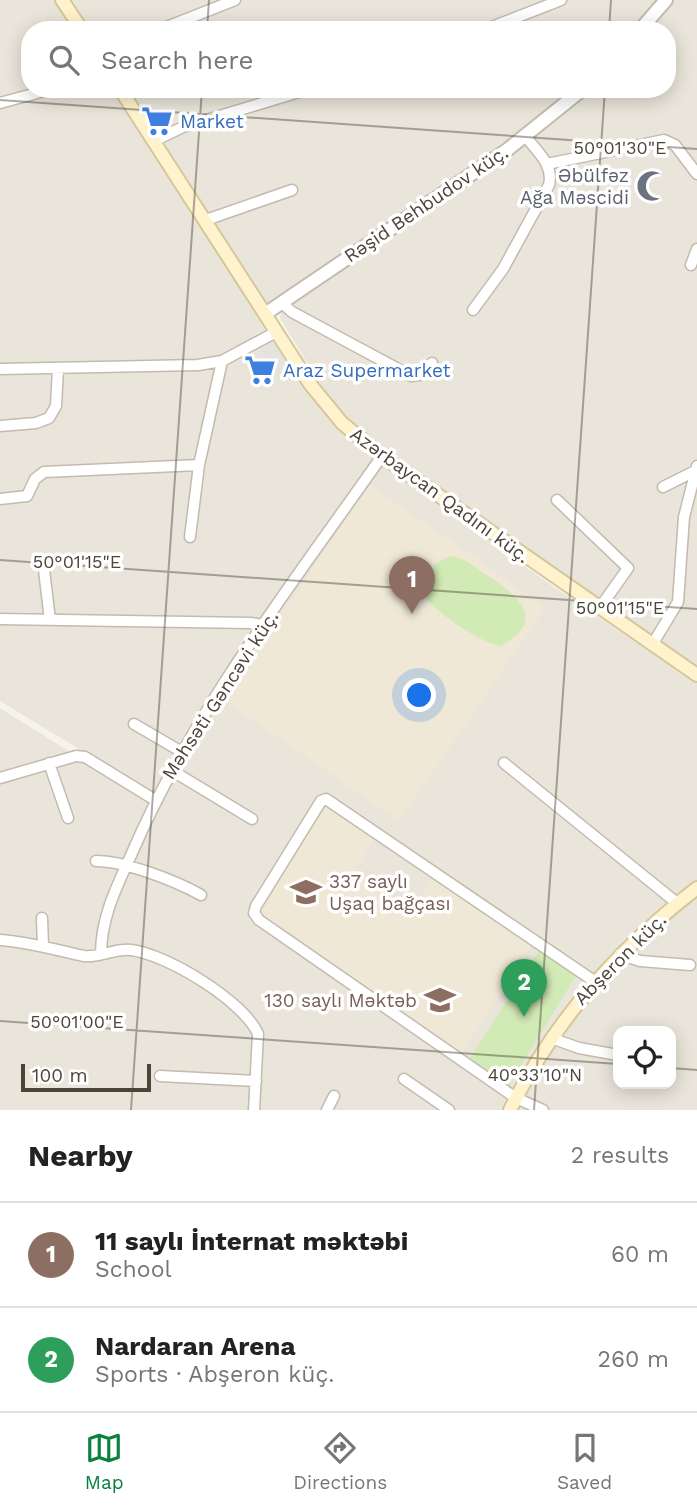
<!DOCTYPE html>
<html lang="en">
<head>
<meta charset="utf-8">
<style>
  :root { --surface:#fff; --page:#f6f6f6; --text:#222; --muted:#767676; --line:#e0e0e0; --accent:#0b8043 }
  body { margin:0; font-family:"Work Sans",sans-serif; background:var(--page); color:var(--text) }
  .controls { position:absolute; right:21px; bottom:21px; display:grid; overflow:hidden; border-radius:14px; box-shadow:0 4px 18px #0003 }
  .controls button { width:63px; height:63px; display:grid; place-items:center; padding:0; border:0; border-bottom:2px solid var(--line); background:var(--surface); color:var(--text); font:35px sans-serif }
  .scale { position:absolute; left:21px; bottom:18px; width:130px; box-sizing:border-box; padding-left:7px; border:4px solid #4b4439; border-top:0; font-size:19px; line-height:24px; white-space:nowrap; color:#4b4439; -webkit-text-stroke:5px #fff; paint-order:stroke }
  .you { position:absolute; left:420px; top:696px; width:24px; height:24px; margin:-18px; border:5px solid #fff; border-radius:50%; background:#1a73e8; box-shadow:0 0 0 10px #1a73e833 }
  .badge { display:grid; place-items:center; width:46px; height:46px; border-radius:50%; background:var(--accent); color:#fff; font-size:23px; font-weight:700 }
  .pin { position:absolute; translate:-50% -58px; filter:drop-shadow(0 2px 4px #0008) }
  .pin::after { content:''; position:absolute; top:37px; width:24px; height:21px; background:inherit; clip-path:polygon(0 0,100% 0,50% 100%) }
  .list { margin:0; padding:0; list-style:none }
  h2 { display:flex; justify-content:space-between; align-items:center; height:91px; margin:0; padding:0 28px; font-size:30px }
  h2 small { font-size:23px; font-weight:400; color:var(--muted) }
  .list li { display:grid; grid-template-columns:46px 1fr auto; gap:21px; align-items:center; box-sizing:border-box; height:105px; padding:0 28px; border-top:2px solid var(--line) }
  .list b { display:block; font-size:26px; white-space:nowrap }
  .list p { margin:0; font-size:23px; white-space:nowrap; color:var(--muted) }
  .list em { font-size:23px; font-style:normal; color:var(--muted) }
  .icon { flex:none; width:38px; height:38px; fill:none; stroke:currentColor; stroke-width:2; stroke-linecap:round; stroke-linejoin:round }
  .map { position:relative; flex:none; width:697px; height:1110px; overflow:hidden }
  .search { position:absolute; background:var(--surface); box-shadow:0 4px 18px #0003; left:21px; right:21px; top:21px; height:77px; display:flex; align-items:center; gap:18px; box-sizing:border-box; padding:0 24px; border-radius:28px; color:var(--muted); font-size:26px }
  .sheet { height:301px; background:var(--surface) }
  nav { display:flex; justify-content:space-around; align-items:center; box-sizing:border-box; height:98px; border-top:2px solid var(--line); background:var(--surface); font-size:19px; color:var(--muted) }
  nav a { display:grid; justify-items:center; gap:4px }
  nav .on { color:var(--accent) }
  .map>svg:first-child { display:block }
  .residential { fill:#eae5da; fill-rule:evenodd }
  .education { fill:#efe8d6 }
  .green { fill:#d2eab5 }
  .parking { fill:#e5e3e0 }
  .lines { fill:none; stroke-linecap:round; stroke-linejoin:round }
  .minor-casing { stroke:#c2bbae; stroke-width:13 }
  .tertiary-casing { stroke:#c2bbae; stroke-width:16 }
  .secondary-casing { stroke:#d6c79b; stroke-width:16 }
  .minor { stroke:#fff; stroke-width:10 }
  .tertiary { stroke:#fff; stroke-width:12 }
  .secondary { stroke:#fff3cd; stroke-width:12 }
  .ticks { fill:none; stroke:#4b4439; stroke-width:2; stroke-opacity:0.45 }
  .labels { text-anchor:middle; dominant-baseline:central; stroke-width:7; stroke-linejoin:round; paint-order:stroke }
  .shop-label { font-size:19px; fill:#366cbe; stroke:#fff; text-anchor:start }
  .worship-label { font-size:19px; fill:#5b616d; stroke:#fff; text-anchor:end }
  .street-label { font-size:19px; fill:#4b4439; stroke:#fff }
  .education-label { font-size:19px; fill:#785e54; stroke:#fff; text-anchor:start }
  .ticks-label { font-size:18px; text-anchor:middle; fill:#4b4439; stroke:#fff; stroke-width:7; stroke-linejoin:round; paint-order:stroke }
</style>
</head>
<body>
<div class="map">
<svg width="697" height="1110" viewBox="0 0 697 1110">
  <rect width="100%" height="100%" fill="#f6f3ec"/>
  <path class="residential" d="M0 0H657L630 30H30V89H574L476 164 256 312 319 408 342 432 374 458 184 740 153 794 0 701Z
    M672 0H697V669L389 453 354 425 326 394 280 318 282 309 553 119 589 89H667V30H646Z
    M381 463 551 585 697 683V1110H0V708L156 806 221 697ZM618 1031H671V1084H618Z"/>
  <path class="education" d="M370 485 546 607 399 821 223 699Z
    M326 803 377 835 354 873 411 911 433 879 532 946 461 1054 257 912Z"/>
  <path class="green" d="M451 556C466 558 477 569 490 577 520 598 547 620 501 646 481 643 444 617 430 603 412 585 433 561 451 556Z
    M540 949 577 974 508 1087 469 1060Z"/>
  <path class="parking" d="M273 342 288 364 278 377 260 350Z"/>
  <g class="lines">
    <defs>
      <path id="minor" d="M159 30 235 0
        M484 30 561 0
        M0 103 52 89
        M154 141 183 127 309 89
        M547 164 664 140 675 145 697 174
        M206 220 292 190
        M691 265 697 249
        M282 303 292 312 411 376 419 375 432 363
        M473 310 503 269 549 185C554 165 537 151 525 136
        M0 369 198 365 222 361 276 332
        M0 426 36 423 49 418 56 406 58 368
        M663 487 695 471
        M0 499 27 496 35 479 44 472 199 465
        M557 500 628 568 599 609
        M190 537 199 465 222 361
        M44 570 50 620
        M0 619 251 623 263 625
        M652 645 678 602 684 517 697 466
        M134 724 182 752
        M49 763 68 818
        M504 763 677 903
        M171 770 252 819
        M0 778 76 756 85 757 155 800
        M96 861C125 861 176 881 201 895
        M42 918 43 946
        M0 940C29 942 56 950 84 956 100 958 115 948 131 950 166 954 244 1001 258 1034L254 1110
        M101 954C101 917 117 886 132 853 194 709 293 583 382 456
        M620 954 640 961 690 965
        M551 1038 579 1048 618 1055
        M160 1076 256 1081
        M404 1079 449 1110
        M327 1110 334 1096
        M543 1110 516 1098 259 920 254 913 256 906 321 801 326 799 594 981"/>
      <path id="tertiary" d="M640 30 666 0
        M265 314 507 150 583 89"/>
      <path id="secondary" d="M62 0 82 30
        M120 89 310 384 342 423 382 456 697 675
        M510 1110C554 1020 618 949 697 888"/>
    </defs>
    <use href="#minor" class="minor-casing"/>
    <use href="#tertiary" class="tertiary-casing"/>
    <use href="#secondary" class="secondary-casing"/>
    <use href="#minor" class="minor"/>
    <use href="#tertiary" class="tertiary"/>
    <use href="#secondary" class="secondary"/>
  </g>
  <path class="ticks" d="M207 30 209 0M609 30 611 0M0 100 697 149M0 560 697 609M0 1021 618 1064M671 1068 697 1070M131 1110 202 89M534 1110 605 89"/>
  <defs>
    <symbol id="supermarket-bare" viewBox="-9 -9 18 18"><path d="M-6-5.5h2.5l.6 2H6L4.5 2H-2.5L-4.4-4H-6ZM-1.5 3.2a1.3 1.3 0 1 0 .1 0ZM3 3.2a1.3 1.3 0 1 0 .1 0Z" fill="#3f7fe0" stroke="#fff" stroke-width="2.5" paint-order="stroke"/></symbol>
    <symbol id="mosque-bare" viewBox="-9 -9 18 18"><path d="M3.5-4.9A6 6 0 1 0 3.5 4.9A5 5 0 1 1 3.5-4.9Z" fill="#6b7280" stroke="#fff" stroke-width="2.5" paint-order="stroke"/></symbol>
    <symbol id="school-bare" viewBox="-9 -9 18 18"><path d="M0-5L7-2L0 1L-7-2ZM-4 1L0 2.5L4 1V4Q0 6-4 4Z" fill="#8d6e63" stroke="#fff" stroke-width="2.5" paint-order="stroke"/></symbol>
  </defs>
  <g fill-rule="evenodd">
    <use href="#supermarket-bare" x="135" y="99" width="44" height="44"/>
    <use href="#mosque-bare" x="630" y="164" width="44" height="44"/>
    <use href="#supermarket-bare" x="238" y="348" width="44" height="44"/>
    <use href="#school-bare" x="284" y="870" width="44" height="44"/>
    <use href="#school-bare" x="418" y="978" width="44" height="44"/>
  </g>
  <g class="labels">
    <g class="shop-label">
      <text x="180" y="121">Market</text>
      <text x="283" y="370">Araz Supermarket</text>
    </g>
    <g class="worship-label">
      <text x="629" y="175">Əbülfəz<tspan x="629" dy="22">Ağa Məscidi</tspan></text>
    </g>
    <g class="street-label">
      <text transform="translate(426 204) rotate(-34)">Rəşid Behbudov küç.</text>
      <text transform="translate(440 495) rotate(36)">Azərbaycan Qadını küç.</text>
      <text transform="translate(220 695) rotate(-57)">Məhsəti Gəncəvi küç.</text>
      <text transform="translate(620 959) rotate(-45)">Abşeron küç.</text>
    </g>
    <g class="education-label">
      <text x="329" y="881">337 saylı<tspan x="329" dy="22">Uşaq bağçası</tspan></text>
      <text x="417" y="1000" text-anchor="end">130 saylı Məktəb</text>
    </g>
  </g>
  <g class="ticks-label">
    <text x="620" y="154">50°01'30"E</text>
    <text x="77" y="568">50°01'15"E</text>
    <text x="620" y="614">50°01'15"E</text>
    <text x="77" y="1028">50°01'00"E</text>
    <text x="535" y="1081">40°33'10"N</text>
  </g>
</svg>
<div class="controls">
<button><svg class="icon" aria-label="locate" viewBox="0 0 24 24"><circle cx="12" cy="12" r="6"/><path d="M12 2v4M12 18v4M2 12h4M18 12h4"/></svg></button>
</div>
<div class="scale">100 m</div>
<div class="you"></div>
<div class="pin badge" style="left:412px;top:614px;background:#8d6e63">1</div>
<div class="pin badge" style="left:524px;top:1017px;background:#2e9e5b">2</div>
<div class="search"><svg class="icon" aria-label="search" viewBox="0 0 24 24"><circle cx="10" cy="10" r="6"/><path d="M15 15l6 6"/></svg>Search here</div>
</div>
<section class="sheet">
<h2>Nearby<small>2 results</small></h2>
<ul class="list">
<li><span class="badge" style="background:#8d6e63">1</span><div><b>11 saylı İnternat məktəbi</b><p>School</p></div><em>60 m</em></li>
<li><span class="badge" style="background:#2e9e5b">2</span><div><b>Nardaran Arena</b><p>Sports · Abşeron küç.</p></div><em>260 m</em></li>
</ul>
</section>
<nav>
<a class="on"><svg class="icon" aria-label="map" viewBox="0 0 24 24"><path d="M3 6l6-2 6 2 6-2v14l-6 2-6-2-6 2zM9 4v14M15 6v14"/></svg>Map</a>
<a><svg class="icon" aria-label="directions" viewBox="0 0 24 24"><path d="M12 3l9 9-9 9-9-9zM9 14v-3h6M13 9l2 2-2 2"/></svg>Directions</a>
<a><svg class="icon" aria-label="saved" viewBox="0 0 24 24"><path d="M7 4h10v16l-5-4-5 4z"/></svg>Saved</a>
</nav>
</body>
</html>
